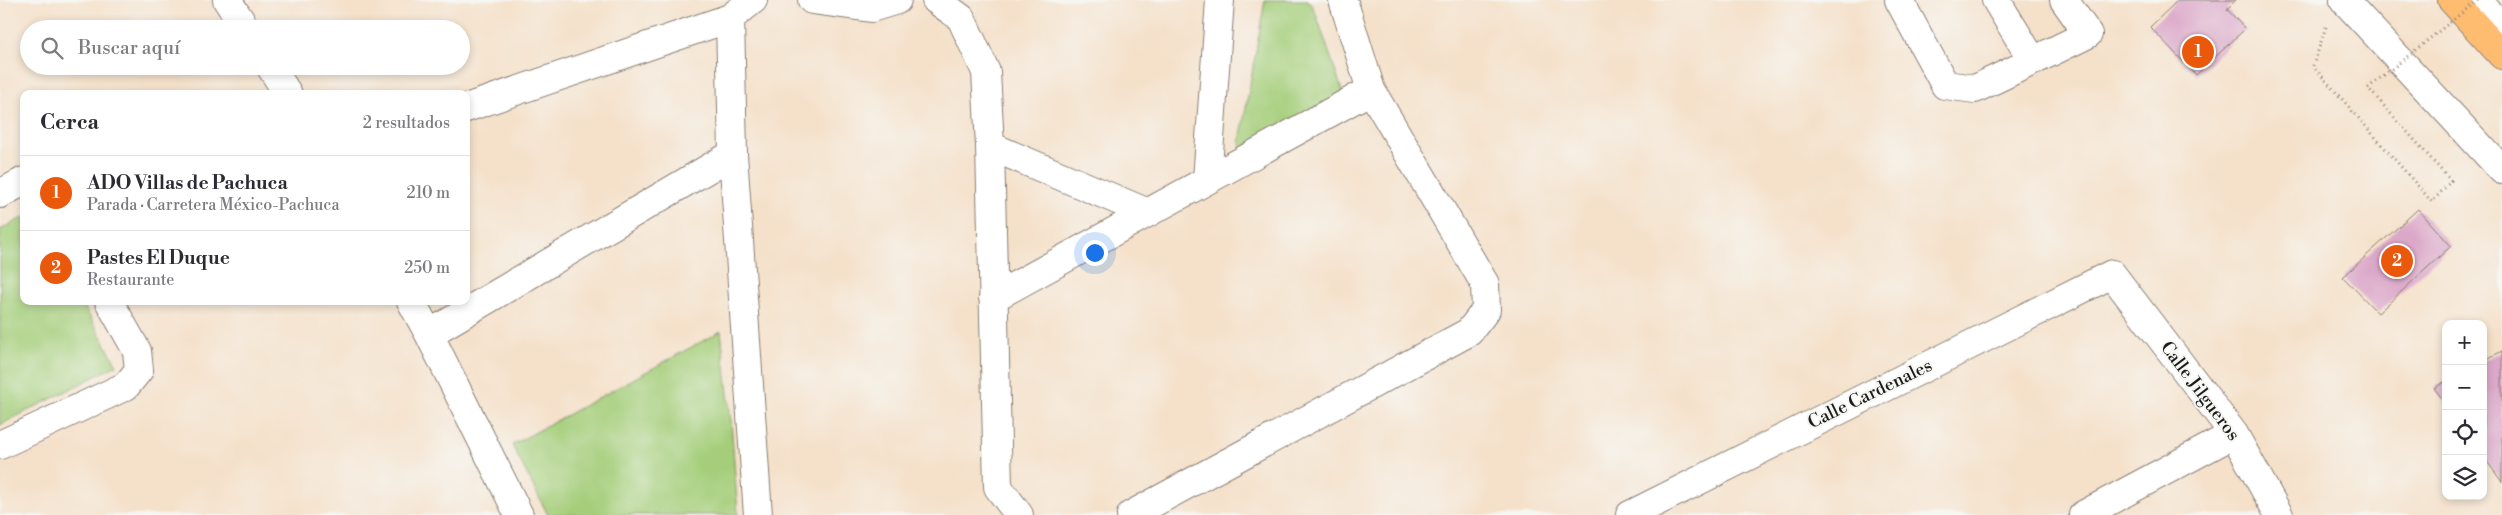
<!DOCTYPE html>
<html lang="es">
<head>
<meta charset="utf-8">
<style>
  :root { --surface:#fff; --page:#f7f7f7; --text:#2b2b33; --muted:#7c7c81; --line:#e1e1e2; --accent:#ea580c }
  body { margin:0; font-family:"Libre Bodoni",serif; background:var(--page); color:var(--text) }
  .controls { position:absolute; right:15px; bottom:15px; display:grid; overflow:hidden; border-radius:10px; box-shadow:0 2px 8px #0003 }
  .controls button { width:45px; height:45px; display:grid; place-items:center; padding:0; border:0; border-bottom:1px solid var(--line); background:var(--surface); color:var(--text); font:25px sans-serif }
  .you { position:absolute; left:1094px; top:252px; width:18px; height:18px; margin:-12px; border:4px solid #fff; border-radius:50%; background:#1a73e8; box-shadow:0 0 0 8px #1a73e833 }
  .badge { display:grid; place-items:center; width:32px; height:32px; border-radius:50%; background:var(--accent); color:#fff; font-size:16px; font-weight:700 }
  .pin { position:absolute; translate:-50% -50%; border:2px solid #fff; box-shadow:0 1px 5px #0006 }
  .list { margin:0; padding:0; list-style:none }
  h2 { display:flex; justify-content:space-between; align-items:center; height:65px; margin:0; padding:0 20px; font-size:21px }
  h2 small { font-size:16px; font-weight:400; color:var(--muted) }
  .list li { display:grid; grid-template-columns:32px 1fr auto; gap:15px; align-items:center; box-sizing:border-box; height:75px; padding:0 20px; border-top:1px solid var(--line) }
  .list b { display:block; font-size:19px; white-space:nowrap }
  .list p { margin:0; font-size:16px; white-space:nowrap; color:var(--muted) }
  .list em { font-size:16px; font-style:normal; color:var(--muted) }
  .icon { flex:none; width:28px; height:28px; fill:none; stroke:currentColor; stroke-width:2; stroke-linecap:round; stroke-linejoin:round }
  .map { position:relative; flex:none; width:2502px; height:515px; overflow:hidden }
  .search { position:absolute; background:var(--surface); box-shadow:0 2px 8px #0003; left:20px; top:20px; width:450px; height:55px; display:flex; align-items:center; gap:12px; box-sizing:border-box; padding:0 18px; border-radius:28px; color:var(--muted); font-size:19px }
  .panel { position:absolute; background:var(--surface); box-shadow:0 2px 8px #0003; left:20px; top:90px; width:450px; height:215px; border-radius:10px }
  .map>svg:first-child { display:block }
  .green { fill:#a4ce79; stroke:#60754a }
  .building { fill:#dca8c9 }
  .lines { fill:none; stroke-linecap:round; stroke-linejoin:round }
  .minor-casing { stroke:#887e73; stroke-width:30 }
  .highway-casing { stroke:#887e73; stroke-width:30 }
  .path { stroke:#887e73; stroke-width:3; stroke-dasharray:1 4; stroke-linecap:butt }
  .minor { stroke:#fff; stroke-width:28 }
  .highway { stroke:#febc71; stroke-width:28 }
  .path-bridge { stroke:#887e73; stroke-width:3; stroke-dasharray:1 4; stroke-linecap:butt }
  .labels { text-anchor:middle; dominant-baseline:central; stroke-width:4; stroke-linejoin:round; paint-order:stroke }
  .street-label { font-size:18px; fill:#1c1c1c; stroke:#f6f6f2 }
</style>
</head>
<body>
<div class="map">
<svg width="2502" height="515" viewBox="0 0 2502 515">
  <rect width="100%" height="100%" fill="#f6f6f2"/>
  <filter id="ink" filterUnits="userSpaceOnUse"><feTurbulence type="fractalNoise" baseFrequency=".02" numOctaves="2"/><feDisplacementMap in="SourceGraphic" scale="10" xChannelSelector="R" yChannelSelector="G"/><feConvolveMatrix kernelMatrix="1 2 1 2 8 2 1 2 1" color-interpolation-filters="sRGB"/></filter>
  <filter id="wash" filterUnits="userSpaceOnUse"><feTurbulence type="fractalNoise" baseFrequency=".0096" numOctaves="4" result="noise"/><feDisplacementMap in="SourceGraphic" scale="20" xChannelSelector="R" yChannelSelector="G"/><feGaussianBlur stdDeviation="1.12" result="paint"/><feColorMatrix in="noise" values="0 0 0 0 0 0 0 0 0 0 0 0 0 0 0 0 0 1.4 0 .05"/><feComposite in="paint" operator="in"/></filter>
  <g filter="url(#wash)">
    <rect width="100%" height="100%" fill="#f5e1ca"/>
    <path class="green" d="M1265 0H1308L1315 11 1350 114 1246 167 1240 141Z
      M24 217V301H81L117 365 0 425V230Z
      M721 331 731 421 738 515H548L512 445Z"/>
    <g id="blocks">
      <path class="building" d="M2178 0H2236L2227 9 2245 29 2196 75 2150 27Z
        M2418 209 2451 246 2378 313 2343 277Z
        M2502 351V482L2483 456V361Z
        M2446 381V404L2434 388Z"/>
    </g>
  </g>
  <g filter="url(#ink)">
    <use href="#blocks" fill-opacity="0" stroke="#887e73" stroke-width="1"/>
    <g class="lines">
      <defs>
        <path id="minor" d="M227 0 246 29
          M812 0 871 8 897 0
          M936 0 961 18 986 72 990 146 998 487 1019 515
          M1899 0 1945 85 1975 89 2033 61
          M1996 0 2033 61 2088 34 2064 0
          M2344 0 2502 170
          M2477 0 2502 27
          M730 18 733 154 758 515
          M270 66 288 94
          M466 108 730 18 753 0
          M990 146 1148 213
          M1207 180 1220 0
          M0 194 24 181
          M993 298 1371 90
          M411 301 429 334 519 515
          M429 334 733 154
          M0 445 126 386 139 370 137 351 109 301
          M1131 515 1469 332 1486 310 1485 284 1371 90 1343 0
          M1630 515 2112 274 2234 434 2279 515
          M2083 515 2234 434"/>
        <path id="highway" d="M2452 0 2502 55"/>
      </defs>
      <use href="#minor" class="minor-casing"/>
      <use href="#highway" class="highway-casing"/>
      <path class="path" d="M2326 27 2313 66 2432 202 2451 181 2368 88"/>
      <use href="#minor" class="minor"/>
      <use href="#highway" class="highway"/>
      <path class="path-bridge" d="M2368 88 2478 0"/>
    </g>
  </g>
  <g class="labels">
    <g class="street-label">
      <text transform="translate(2200 391) rotate(53)">Calle Jilgueros</text>
      <text transform="translate(1870 394) rotate(-26)">Calle Cardenales</text>
    </g>
  </g>
</svg>
<div class="controls">
<button>+</button>
<button>−</button>
<button><svg class="icon" aria-label="locate" viewBox="0 0 24 24"><circle cx="12" cy="12" r="6"/><path d="M12 2v4M12 18v4M2 12h4M18 12h4"/></svg></button>
<button><svg class="icon" aria-label="layers" viewBox="0 0 24 24"><path d="M12 4l9 5-9 5-9-5zM3 14l9 5 9-5"/></svg></button>
</div>
<div class="you"></div>
<div class="pin badge" style="left:2198px;top:52px">1</div>
<div class="pin badge" style="left:2397px;top:261px">2</div>
<div class="search"><svg class="icon" aria-label="search" viewBox="0 0 24 24"><circle cx="10" cy="10" r="6"/><path d="M15 15l6 6"/></svg>Buscar aquí</div>
<section class="panel">
<h2>Cerca<small>2 resultados</small></h2>
<ul class="list">
<li><span class="badge">1</span><div><b>ADO Villas de Pachuca</b><p>Parada · Carretera México-Pachuca</p></div><em>210 m</em></li>
<li><span class="badge">2</span><div><b>Pastes El Duque</b><p>Restaurante</p></div><em>250 m</em></li>
</ul>
</section>
</div>
</body>
</html>
